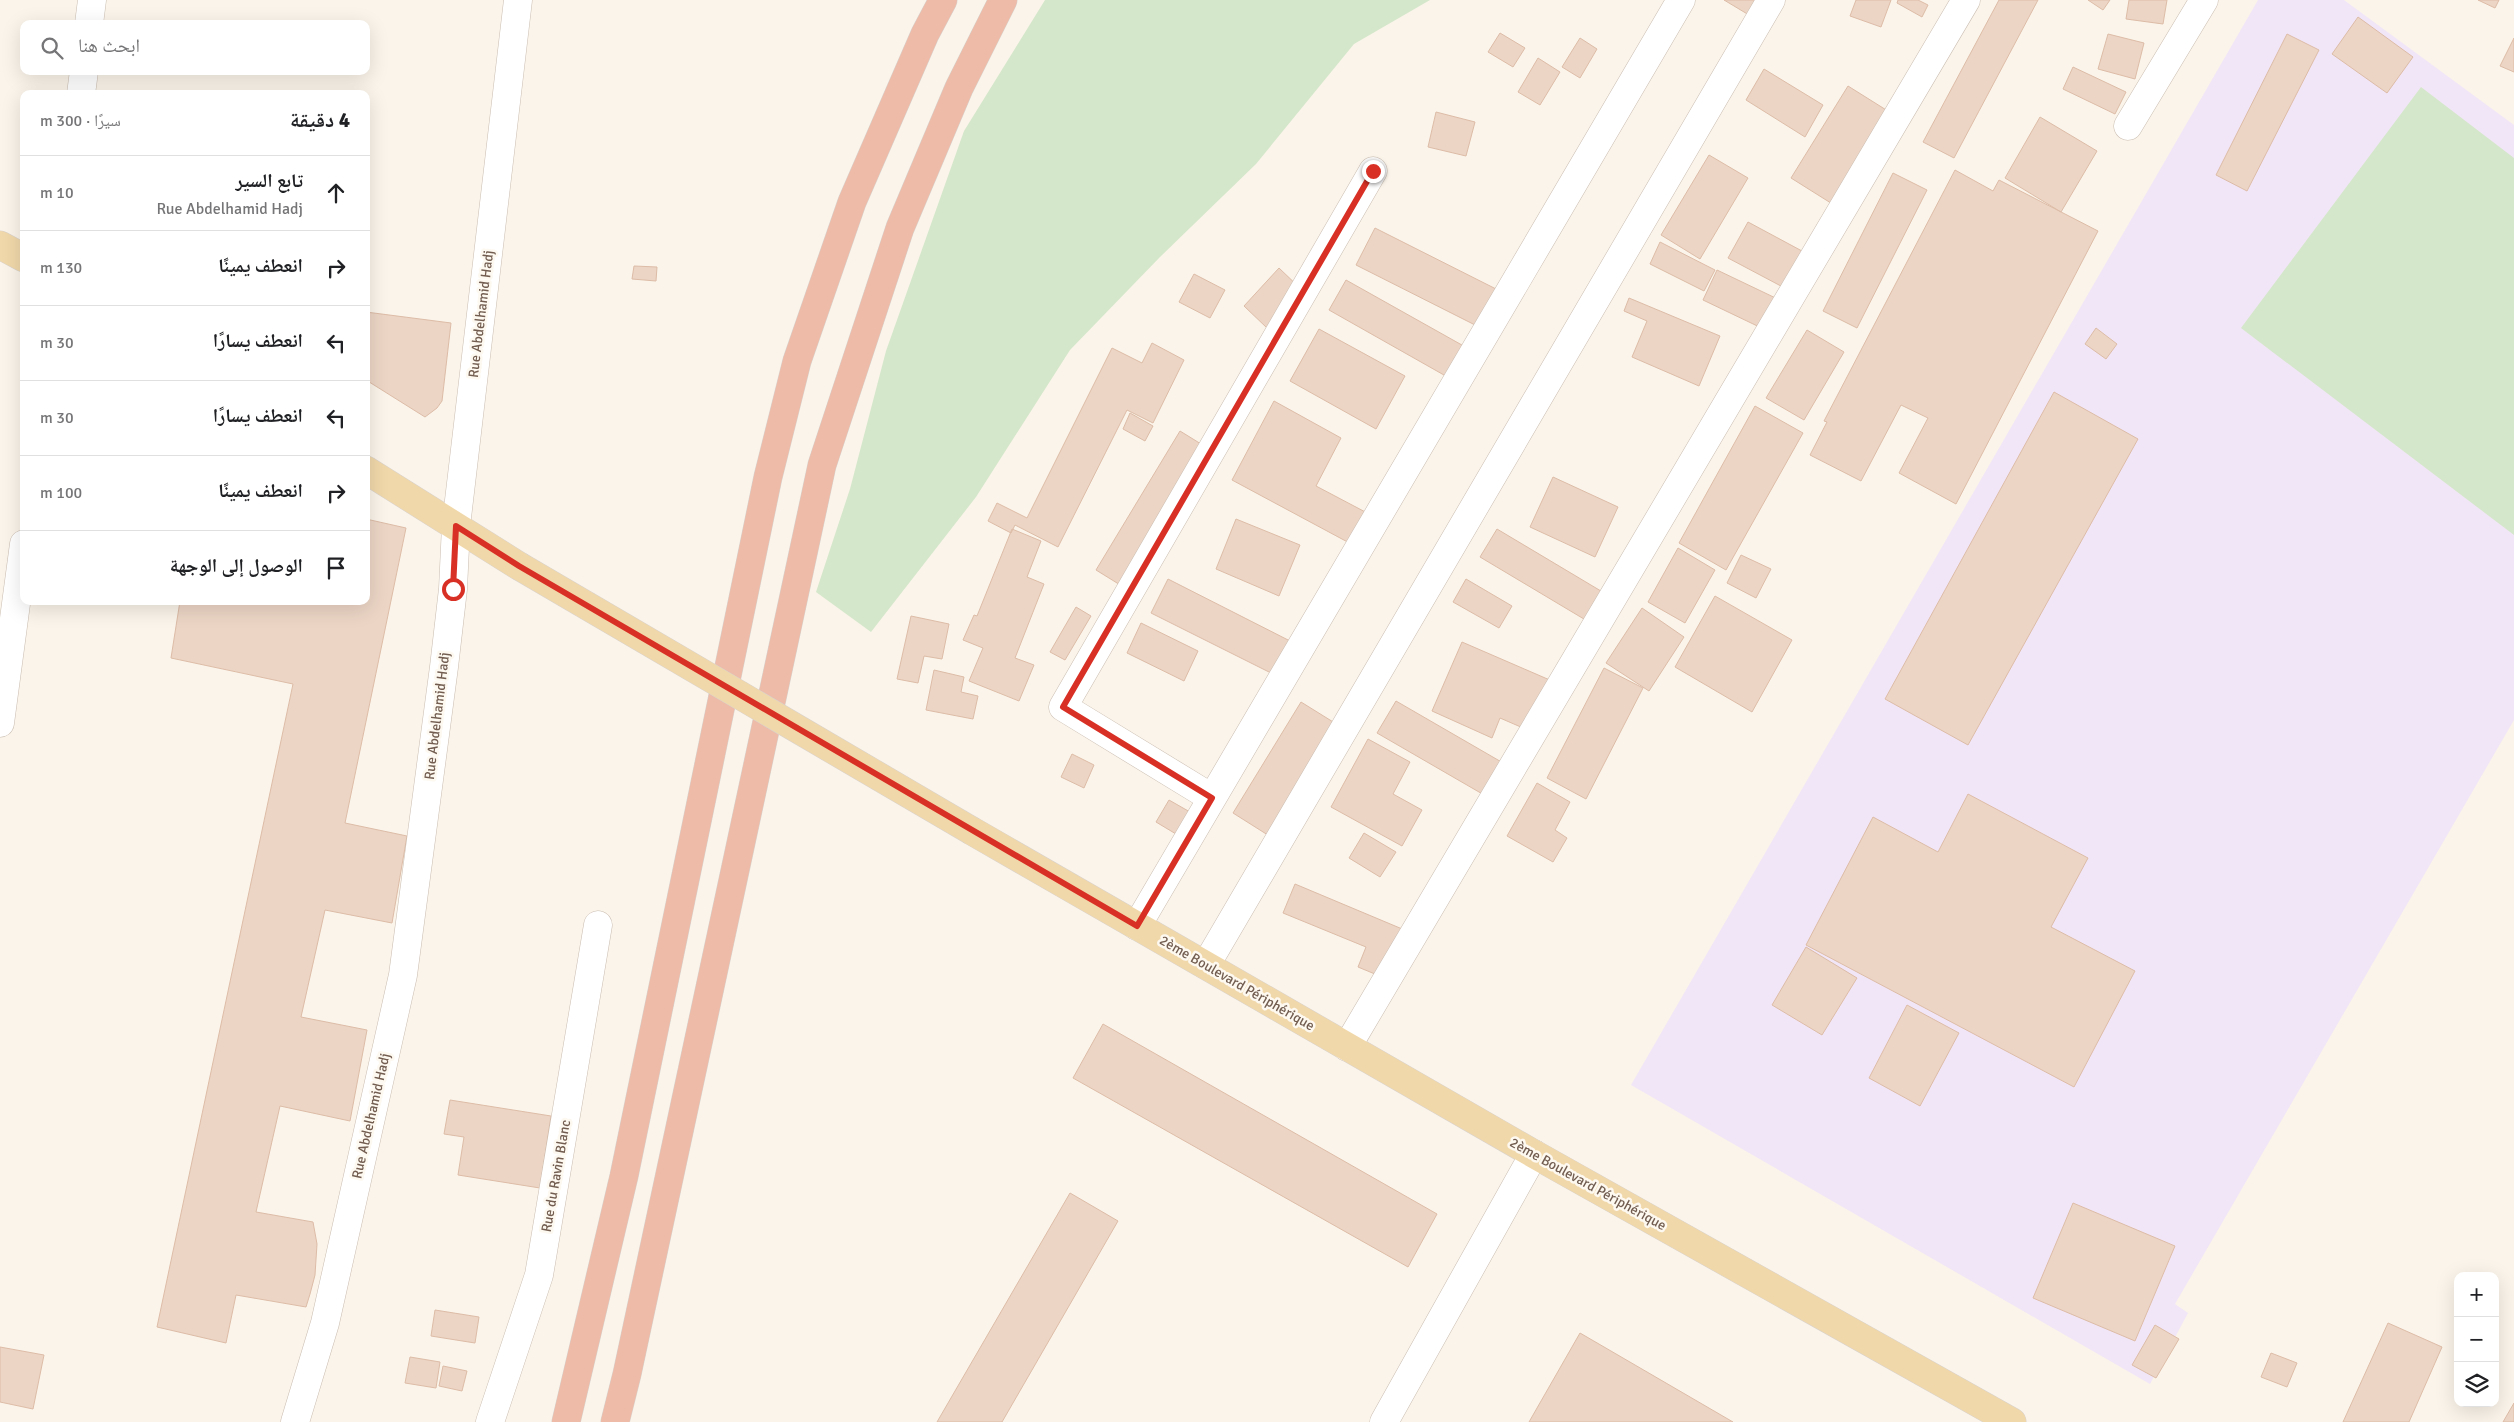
<!DOCTYPE html>
<html lang="ar">
<head>
<meta charset="utf-8">
<style>
  :root { --surface:#fff; --page:#f6f6f6; --text:#202124; --muted:#757577; --line:#e0e0e0 }
  body { margin:0; font-family:Signika,"Noto Naskh Arabic",sans-serif; background:var(--page); color:var(--text); direction:rtl }
  .controls { position:absolute; right:15px; bottom:15px; display:grid; overflow:hidden; border-radius:10px; box-shadow:0 5px 20px #0002 }
  .controls button { width:45px; height:45px; display:grid; place-items:center; padding:0; border:0; border-bottom:1px solid var(--line); background:var(--surface); color:var(--text); font:25px sans-serif }
  .stop { position:absolute; width:15px; height:15px; margin:-11px; border:4px solid #d93025; border-radius:50%; background:#fff }
  .stop.end { background:#d93025; border-color:#fff; box-shadow:0 1px 5px #0008 }
  .list { margin:0; padding:0; list-style:none }
  h2 { display:flex; justify-content:space-between; align-items:center; height:65px; margin:0; padding:0 20px; font-size:21px }
  h2 small { font-size:16px; font-weight:400; color:var(--muted) }
  .list li { display:grid; grid-template-columns:32px 1fr auto; gap:15px; align-items:center; box-sizing:border-box; height:75px; padding:0 20px; border-top:1px solid var(--line) }
  .list b { display:block; font-size:19px; white-space:nowrap }
  .list p { margin:0; font-size:16px; white-space:nowrap; color:var(--muted) }
  .list em { font-size:16px; font-style:normal; color:var(--muted) }
  .icon { flex:none; width:28px; height:28px; fill:none; stroke:currentColor; stroke-width:2; stroke-linecap:round; stroke-linejoin:round }
  .map { position:relative; flex:none; width:2514px; height:1422px; overflow:hidden; direction:ltr }
  .search { position:absolute; background:var(--surface); box-shadow:0 5px 20px #0002; left:20px; top:20px; width:350px; height:55px; display:flex; align-items:center; gap:12px; box-sizing:border-box; padding:0 18px; border-radius:10px; color:var(--muted); font-size:19px }
  .panel { position:absolute; background:var(--surface); box-shadow:0 5px 20px #0002; left:20px; top:90px; width:350px; height:515px; border-radius:10px; direction:rtl }
  .map>svg:first-child { display:block }
  .education { fill:#f1e6f7 }
  .green { fill:#d5e7ca }
  .building { fill:#ecd5c5; stroke:#ddbca7 }
  .lines { fill:none; stroke-linecap:round; stroke-linejoin:round }
  .minor-casing { stroke:#cbbdb1; stroke-width:29 }
  .major-casing { stroke:#d8d2ce; stroke-width:29 }
  .highway-casing { stroke:#d8d2ce; stroke-width:29 }
  .minor { stroke:#fff; stroke-width:28 }
  .major { stroke:#f1d8aa; stroke-width:28 }
  .highway { stroke:#edbba8; stroke-width:28 }
  .major-bridge-casing { stroke:#d8d2ce; stroke-width:29; stroke-linecap:butt }
  .major-bridge { stroke:#f1d8aa; stroke-width:28 }
  .route { stroke:#d93025; stroke-width:6 }
  .labels { text-anchor:middle; dominant-baseline:central; stroke-width:5; stroke-linejoin:round; paint-order:stroke }
  .street-label { font-size:14px; fill:#725d50; stroke:#fdf8f0 }
</style>
</head>
<body>
<div class="map">
<svg width="2514" height="1422" viewBox="0 0 2514 1422">
  <rect width="100%" height="100%" fill="#faf4ea"/>
  <path class="education" d="M2258 0H2344L2514 125V720L2175 1304 2188 1313 2150 1384 1631 1085Z"/>
  <path class="green" d="M1045 0H1430L1354 44 1256 164 1160 257 1070 350 976 497 871 632 816 592 850 489 886 351 964 131Z
    M2421 87 2514 158V535L2241 328Z"/>
  <path class="building" d="M1724 0H1758L1749 15Z
    M1856 0H1891L1881 27 1850 16Z
    M1898 0H1918L1928 5 1922 17 1897 3Z
    M1999 0H2038L1954 158 1923 142Z
    M2088 0H2110L2103 10Z
    M2129 0H2167L2163 24 2126 19Z
    M2478 0H2499L2495 8Z
    M2358 17 2413 57 2387 93 2332 54Z
    M1500 33 1525 48 1513 67 1488 52Z
    M2108 34 2144 43 2135 79 2098 69Z
    M2287 34 2319 50 2247 191 2216 175Z
    M1580 38 1597 49 1580 78 1562 67Z
    M2514 38V72L2500 66Z
    M1538 58 1560 72 1540 105 1518 92Z
    M2073 67 2126 92 2115 114 2063 89Z
    M1764 69 1823 105 1805 137 1746 100Z
    M1848 86 1899 118 1842 210 1791 178Z
    M1436 112 1475 122 1466 156 1428 147Z
    M2040 117 2097 151 2061 212 2005 178Z
    M1709 155 1748 178 1700 259 1661 235Z
    M1955 170 1993 191 1999 180 2098 231 1956 504 1899 473 1928 418 1901 405 1861 481 1810 455 1827 422 1824 421Z
    M1893 173 1927 190 1857 328 1823 311Z
    M1748 222 1815 258 1796 294 1728 258Z
    M1375 228 1502 292 1483 329 1356 265Z
    M1660 242 1715 270 1704 291 1650 264Z
    M634 266 657 267 656 281 632 279Z
    M1279 268 1303 291 1267 328 1244 306Z
    M1717 270 1786 303 1772 333 1703 300Z
    M1194 274 1225 290 1210 318 1179 302Z
    M1346 280 1469 349 1451 379 1329 310Z
    M1629 298 1720 336 1699 386 1632 357 1647 321 1624 311Z
    M366 312 451 323 442 401 437 408 425 417 366 380Z
    M2096 328 2117 344 2106 359 2085 344Z
    M1319 329 1405 376 1376 429 1290 381Z
    M1807 330 1844 352 1804 420 1766 398Z
    M1152 343 1184 360 1153 423 1127 410 1058 547 1015 525 1011 533 988 521 997 503 1027 518 1112 348 1142 363Z
    M2054 392 2138 439 1968 745 1885 699Z
    M1274 401 1341 438 1316 486 1371 515 1355 546 1232 480Z
    M1755 406 1803 433 1726 570 1679 543Z
    M1130 413 1153 426 1145 441 1123 429Z
    M1180 431 1214 452 1130 591 1096 570Z
    M1553 477 1618 507 1595 557 1530 527Z
    M366 519 406 528 345 823 407 836 392 923 325 910 301 1017 367 1030 350 1121 280 1106 256 1212 313 1222 317 1244 315 1275 310 1294 306 1307 236 1295 226 1343 157 1327 293 684 171 658 180 601H366Z
    M1236 519 1300 545 1279 596 1216 569Z
    M1012 529 1041 541 1027 577 1044 584 1015 658 1034 665 1019 701 969 681 983 648 963 640 974 615 977 616Z
    M1497 529 1616 600 1599 628 1480 557Z
    M1678 548 1715 570 1685 623 1648 602Z
    M1741 555 1771 569 1756 598 1727 583Z
    M1168 579 1294 643 1277 676 1151 613Z
    M1466 579 1512 606 1499 628 1453 602Z
    M1715 596 1792 640 1752 712 1675 667Z
    M1076 607 1091 616 1065 660 1050 652Z
    M1642 608 1684 637 1649 691 1606 663Z
    M911 616 949 624 942 659 924 656 918 683 897 679Z
    M1141 623 1198 651 1184 681 1127 653Z
    M1462 642 1559 684 1537 734 1500 718 1492 738 1432 711Z
    M1604 668 1643 688 1586 799 1547 778Z
    M934 670 964 677 961 692 978 696 973 719 926 710Z
    M1396 701 1517 771 1498 803 1377 733Z
    M1301 702 1338 725 1271 837 1233 813Z
    M1368 739 1410 762 1393 794 1422 810 1402 846 1331 807Z
    M1072 754 1094 765 1084 788 1061 777Z
    M1537 783 1570 802 1555 830 1567 838 1553 862 1507 836Z
    M1968 794 2088 858 2051 927 2135 971 2074 1087 1806 945 1873 817 1938 852Z
    M1169 800 1190 812 1176 834 1156 822Z
    M1364 833 1396 852 1380 877 1349 858Z
    M1295 884 1407 931 1387 979 1358 967 1366 947 1283 913Z
    M1806 947 1857 978 1822 1035 1772 1005Z
    M1907 1005 1959 1033 1920 1106 1869 1078Z
    M1103 1024 1437 1214 1408 1267 1073 1078Z
    M450 1100 551 1116 540 1188 458 1175 464 1137 444 1134Z
    M1070 1193 1118 1221 1002 1422H937Z
    M2073 1203 2175 1246 2135 1341 2033 1298Z
    M435 1310 479 1317 475 1343 431 1336Z
    M2388 1323 2442 1347 2409 1422H2343Z
    M2155 1325 2179 1339 2156 1378 2132 1365Z
    M1580 1333 1733 1422H1529Z
    M0 1347 44 1355 33 1409 0 1402Z
    M2271 1353 2297 1363 2287 1387 2261 1377Z
    M410 1357 440 1362 436 1388 405 1383Z
    M443 1366 467 1371 462 1391 439 1386Z
    M2514 1403V1422H2503Z"/>
  <g class="lines">
    <defs>
      <path id="minor" d="M89 24 92 0
        M81 94 84 71
        M2128 126 2204 0
        M0 723 24 544
        M1212 798 1063 707 1373 171
        M1137 926 1681 0
        M1206 965 1771 0
        M1347 1047 1966 0
        M295 1422 325 1323 403 975 444 667 453 589 456 526 518 0
        M490 1422 539 1275 598 925
        M1384 1422 1534 1154"/>
      <path id="major" d="M0 245 24 258
        M366 470 519 566
        M972 831 1534 1154 2012 1422"/>
      <path id="highway" d="M566 1422 624 1176 768 477 797 361 852 202 925 34 943 0
        M615 1422 627 1374 822 465 900 228 959 88 1003 0"/>
    </defs>
    <use href="#minor" class="minor-casing"/>
    <use href="#major" class="major-casing"/>
    <use href="#highway" class="highway-casing"/>
    <use href="#minor" class="minor"/>
    <use href="#major" class="major"/>
    <use href="#highway" class="highway"/>
    <defs>
      <path id="major-bridge" d="M519 566 972 831"/>
    </defs>
    <use href="#major-bridge" class="major-bridge-casing"/>
    <use href="#major-bridge" class="major-bridge"/>
  </g>
  <g class="lines">
    <path class="route" d="M453 589 456 526 519 566 1137 926 1212 798 1063 707 1373 171"/>
  </g>
  <g class="labels">
    <g class="street-label">
      <text transform="translate(481 314) rotate(-83)">Rue Abdelhamid Hadj</text>
      <text transform="translate(437 716) rotate(-83)">Rue Abdelhamid Hadj</text>
      <text transform="translate(1237 983) rotate(30)">2ème Boulevard Périphérique</text>
      <text transform="translate(371 1116) rotate(-77)">Rue Abdelhamid Hadj</text>
      <text transform="translate(556 1176) rotate(-80)">Rue du Ravin Blanc</text>
      <text transform="translate(1588 1184) rotate(29)">2ème Boulevard Périphérique</text>
    </g>
  </g>
</svg>
<div class="controls">
<button>+</button>
<button>−</button>
<button><svg class="icon" aria-label="layers" viewBox="0 0 24 24"><path d="M12 4l9 5-9 5-9-5zM3 14l9 5 9-5"/></svg></button>
</div>
<div class="stop" style="left:453px;top:589px"></div>
<div class="stop end" style="left:1373px;top:171px"></div>
<div class="search"><svg class="icon" aria-label="search" viewBox="0 0 24 24"><circle cx="10" cy="10" r="6"/><path d="M15 15l6 6"/></svg>ابحث هنا</div>
<section class="panel">
<h2>4 دقيقة<small>سيرًا · 300 m</small></h2>
<ul class="list">
<li><svg class="icon" aria-label="ahead" viewBox="0 0 24 24"><path d="M12 20V5M6 11l6-6 6 6"/></svg><div><b>تابع السير</b><p>Rue Abdelhamid Hadj</p></div><em>10 m</em></li>
<li><svg class="icon" aria-label="right" viewBox="0 0 24 24"><path d="M7 20v-9h11M14 6l5 5-5 5"/></svg><div><b>انعطف يمينًا</b></div><em>130 m</em></li>
<li><svg class="icon" aria-label="left" viewBox="0 0 24 24"><path d="M17 20v-9H6M10 6l-5 5 5 5"/></svg><div><b>انعطف يسارًا</b></div><em>30 m</em></li>
<li><svg class="icon" aria-label="left" viewBox="0 0 24 24"><path d="M17 20v-9H6M10 6l-5 5 5 5"/></svg><div><b>انعطف يسارًا</b></div><em>30 m</em></li>
<li><svg class="icon" aria-label="right" viewBox="0 0 24 24"><path d="M7 20v-9h11M14 6l5 5-5 5"/></svg><div><b>انعطف يمينًا</b></div><em>100 m</em></li>
<li><svg class="icon" aria-label="arrive" viewBox="0 0 24 24"><path d="M6 21V4h12l-3 4 3 4H6"/></svg><div><b>الوصول إلى الوجهة</b></div></li>
</ul>
</section>
</div>
</body>
</html>
